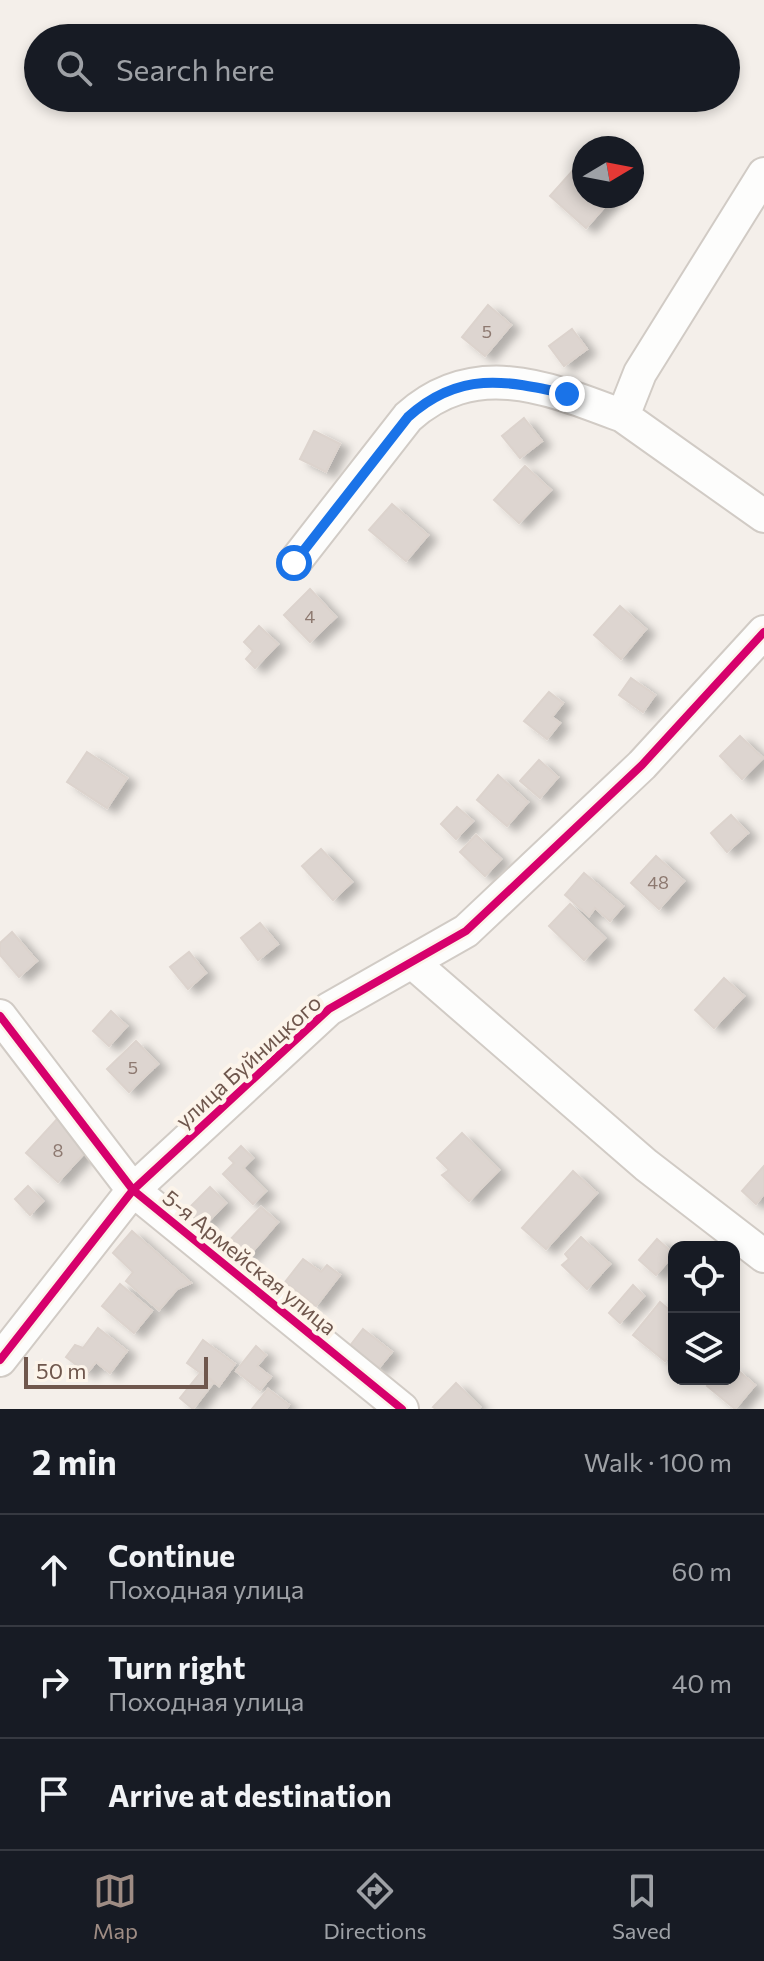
<!DOCTYPE html>
<html lang="en">
<head>
<meta charset="utf-8">
<style>
  :root { --surface:#171b24; --page:#242831; --text:#f1f3f6; --muted:#9ea1a6; --line:#363941; --accent:#9e8c84 }
  body { margin:0; font-family:Commissioner,sans-serif; background:var(--page); color:var(--text) }
  .controls { position:absolute; right:24px; bottom:24px; display:grid; overflow:hidden; border-radius:16px; box-shadow:0 4px 12px #0003 }
  .controls button { width:72px; height:72px; display:grid; place-items:center; padding:0; border:0; border-bottom:2px solid var(--line); background:var(--surface); color:var(--text); font:40px sans-serif }
  .compass { position:absolute; left:572px; top:136px; width:72px; height:72px; border-radius:50%; background:var(--surface); box-shadow:0 4px 12px #0003; rotate:80deg }
  .scale { position:absolute; left:24px; bottom:20px; width:184px; box-sizing:border-box; padding-left:8px; border:4px solid #6f574d; border-top:0; font-size:22px; line-height:28px; white-space:nowrap; color:#6f574d; -webkit-text-stroke:6px #fcf4ea; paint-order:stroke }
  .stop { position:absolute; width:24px; height:24px; margin:-18px; border:6px solid #1a73e8; border-radius:50%; background:#fff }
  .stop.end { background:#1a73e8; border-color:#fff; box-shadow:0 2px 8px #0008 }
  .list { margin:0; padding:0; list-style:none }
  h2 { display:flex; justify-content:space-between; align-items:center; height:104px; margin:0; padding:0 32px; font-size:34px }
  h2 small { font-size:26px; font-weight:400; color:var(--muted) }
  .list li { display:grid; grid-template-columns:52px 1fr auto; gap:24px; align-items:center; box-sizing:border-box; height:112px; padding:0 32px; border-top:2px solid var(--line) }
  .list b { display:block; font-size:30px; white-space:nowrap }
  .list p { margin:0; font-size:26px; white-space:nowrap; color:var(--muted) }
  .list em { font-size:26px; font-style:normal; color:var(--muted) }
  .icon { flex:none; width:44px; height:44px; fill:none; stroke:currentColor; stroke-width:2; stroke-linecap:round; stroke-linejoin:round }
  .map { position:relative; flex:none; width:764px; height:1409px; overflow:hidden }
  .search { position:absolute; background:var(--surface); box-shadow:0 4px 12px #0003; left:24px; right:24px; top:24px; height:88px; display:flex; align-items:center; gap:20px; box-sizing:border-box; padding:0 28px; border-radius:44px; color:var(--muted); font-size:30px }
  .sheet { height:440px; background:var(--surface) }
  nav { display:flex; justify-content:space-around; align-items:center; box-sizing:border-box; height:112px; border-top:2px solid var(--line); background:var(--surface); font-size:22px; color:var(--muted) }
  nav a { display:grid; justify-items:center; gap:4px }
  nav .on { color:var(--accent) }
  .map>svg:first-child { display:block }
  .building { fill:#ddd5d0; stroke:#dcd3cd; stroke-width:2; filter:url(#shadow) }
  .lines { fill:none; stroke-linecap:round; stroke-linejoin:round }
  .minor-casing { stroke:#d1cbc5; stroke-width:36 }
  .minor { stroke:#fdfdfc; stroke-width:32 }
  .cycleway-casing { stroke:#fcf4ea; stroke-width:13 }
  .cycleway { stroke:#d6006c; stroke-width:8 }
  .route { stroke:#1a73e8; stroke-width:10 }
  .labels { text-anchor:middle; dominant-baseline:central; stroke-width:8; stroke-linejoin:round; paint-order:stroke }
  .number-label { font-size:18px; fill:#8d7970 }
  .street-label { font-size:22px; fill:#6f574d; stroke:#fcf4ea }
</style>
</head>
<body>
<div class="map">
<svg width="764" height="1409" viewBox="0 0 764 1409">
  <defs>
    <filter id="shadow"><feDropShadow dx="9" dy="5" stdDeviation="4" flood-color="#0004"/></filter>
  </defs>
  <rect width="100%" height="100%" fill="#f4efea"/>
  <path class="building" d="M583 159 584 196H614L586 228 550 196Z
    M488 305 511 325 485 356 462 337Z
    M572 329 587 349 564 366 549 346Z
    M524 418 542 441 520 458 502 436Z
    M314 431 340 444 326 472 300 459Z
    M525 466 551 490 519 523 494 500Z
    M392 504 428 535 406 561 369 530Z
    M310 589 336 617 310 642 284 615Z
    M620 606 646 629 621 659 594 635Z
    M259 626 278 644 255 668 246 659 253 651 244 642Z
    M631 678 655 695 643 712 619 695Z
    M549 692 563 703 552 717 560 723 547 739 524 721Z
    M740 736 763 758 742 779 720 756Z
    M87 752 127 778 107 808 67 782Z
    M539 760 558 777 540 798 520 781Z
    M498 775 528 802 507 826 477 800Z
    M457 807 473 821 456 839 441 824Z
    M731 815 748 833 727 852 711 833Z
    M476 835 501 859 485 876 460 852Z
    M321 849 352 882 333 900 302 866Z
    M656 856 684 881 659 909 631 883Z
    M584 873 623 906 610 921 595 908 589 916 565 895Z
    M570 904 605 938 584 960 549 926Z
    M260 923 278 944 258 960 241 938Z
    M12 932 37 961 19 977 0 955V943Z
    M189 952 206 973 188 989 170 967Z
    M724 978 744 996 714 1028 695 1010Z
    M111 1011 127 1026 109 1046 93 1031Z
    M136 1041 158 1064 129 1092 107 1069Z
    M59 1117 90 1147 58 1182 26 1153Z
    M462 1133 499 1170 469 1201 442 1175 449 1170 437 1158Z
    M241 1146 253 1158 243 1168 266 1191 253 1204 223 1174 234 1163 229 1158Z
    M764 1166V1194L756 1204 742 1191Z
    M573 1171 597 1193 546 1249 522 1228Z
    M28 1186 43 1201 30 1215 15 1199Z
    M210 1187 226 1203 205 1225 188 1209Z
    M261 1207 278 1222 246 1259 228 1242Z
    M132 1231 191 1283 177 1289 159 1310 126 1281 133 1272 113 1253Z
    M581 1237 610 1264 587 1289 562 1265 569 1259 565 1254Z
    M657 1239 674 1254 656 1275 639 1260Z
    M303 1259 321 1272 327 1265 340 1275 316 1306 285 1282Z
    M120 1284 152 1311 134 1333 102 1306Z
    M633 1285 644 1296 620 1323 609 1313Z
    M660 1302 674 1314V1350L665 1361 633 1335Z
    M98 1328 127 1351 110 1373 96 1362 87 1373 66 1357 75 1345 83 1348Z
    M363 1329 392 1352 377 1370 349 1347Z
    M203 1340 235 1364 219 1386 187 1363Z
    M256 1346 266 1355 257 1366 271 1377 260 1390 236 1371Z
    M734 1367 755 1385 735 1409 707 1386 713 1379H734Z
    M201 1372 214 1382 193 1409 180 1398Z
    M456 1383 480 1407 478 1409H436L433 1407Z
    M268 1389 289 1405 286 1409H252Z"/>
  <g class="lines">
    <defs>
      <path id="minor" d="M764 174 640 373 623 416 764 516
        M294 563 408 417C475 357 549 388 623 416
        M412 962 646 1165 764 1256
        M0 1016 133 1190 402 1409
        M0 1360 133 1190 329 1009 466 931 642 765 764 632"/>
    </defs>
    <use href="#minor" class="minor-casing"/>
    <use href="#minor" class="minor"/>
    <defs>
      <path id="cycleway" d="M0 1016 133 1190 402 1409
        M0 1360 133 1190 329 1009 466 931 642 765 764 632"/>
    </defs>
    <use href="#cycleway" class="cycleway-casing"/>
    <use href="#cycleway" class="cycleway"/>
  </g>
  <g class="lines">
    <path class="route" d="M294 563 408 417C459 371 505 380 567 394"/>
  </g>
  <g class="labels">
    <g class="number-label">
      <text x="487" y="331">5</text>
      <text x="310" y="616">4</text>
      <text x="658" y="882">48</text>
      <text x="133" y="1067">5</text>
      <text x="58" y="1150">8</text>
    </g>
    <g class="street-label">
      <text transform="translate(248 1061) rotate(-42)">улица Буйницкого</text>
      <text transform="translate(250 1262) rotate(39)">5-я Армейская улица</text>
    </g>
  </g>
</svg>
<div class="controls">
<button><svg class="icon" aria-label="locate" viewBox="0 0 24 24"><circle cx="12" cy="12" r="6"/><path d="M12 2v4M12 18v4M2 12h4M18 12h4"/></svg></button>
<button><svg class="icon" aria-label="layers" viewBox="0 0 24 24"><path d="M12 4l9 5-9 5-9-5zM3 14l9 5 9-5"/></svg></button>
</div>
<svg class="compass" viewBox="-18 -18 36 36"><path d="M0-13l5 13h-10z" fill="#e53935"/><path d="M0 13l5-13h-10z" fill="#9ea1a6"/></svg>
<div class="scale">50 m</div>
<div class="stop" style="left:294px;top:563px"></div>
<div class="stop end" style="left:567px;top:394px"></div>
<div class="search"><svg class="icon" aria-label="search" viewBox="0 0 24 24"><circle cx="10" cy="10" r="6"/><path d="M15 15l6 6"/></svg>Search here</div>
</div>
<section class="sheet">
<h2>2 min<small>Walk · 100 m</small></h2>
<ul class="list">
<li><svg class="icon" aria-label="ahead" viewBox="0 0 24 24"><path d="M12 20V5M6 11l6-6 6 6"/></svg><div><b>Continue</b><p>Походная улица</p></div><em>60 m</em></li>
<li><svg class="icon" aria-label="right" viewBox="0 0 24 24"><path d="M7 20v-9h11M14 6l5 5-5 5"/></svg><div><b>Turn right</b><p>Походная улица</p></div><em>40 m</em></li>
<li><svg class="icon" aria-label="arrive" viewBox="0 0 24 24"><path d="M6 21V4h12l-3 4 3 4H6"/></svg><div><b>Arrive at destination</b></div></li>
</ul>
</section>
<nav>
<a class="on"><svg class="icon" aria-label="map" viewBox="0 0 24 24"><path d="M3 6l6-2 6 2 6-2v14l-6 2-6-2-6 2zM9 4v14M15 6v14"/></svg>Map</a>
<a><svg class="icon" aria-label="directions" viewBox="0 0 24 24"><path d="M12 3l9 9-9 9-9-9zM9 14v-3h6M13 9l2 2-2 2"/></svg>Directions</a>
<a><svg class="icon" aria-label="saved" viewBox="0 0 24 24"><path d="M7 4h10v16l-5-4-5 4z"/></svg>Saved</a>
</nav>
</body>
</html>
